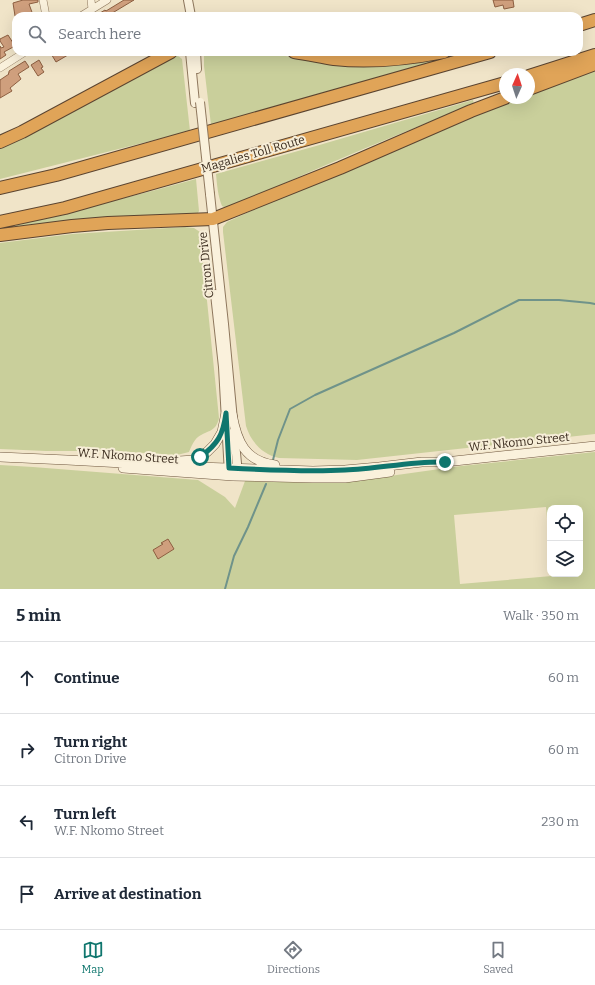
<!DOCTYPE html>
<html lang="en">
<head>
<meta charset="utf-8">
<style>
  :root { --surface:#fff; --page:#f2f2f3; --text:#1f2937; --muted:#747a83; --line:#e0e1e3; --accent:#0f766e }
  body { margin:0; font-family:Bitter,serif; background:var(--page); color:var(--text) }
  .controls { position:absolute; right:12px; bottom:12px; display:grid; overflow:hidden; border-radius:8px; box-shadow:0 4px 16px #0002 }
  .controls button { width:36px; height:36px; display:grid; place-items:center; padding:0; border:0; border-bottom:1px solid var(--line); background:var(--surface); color:var(--text); font:20px sans-serif }
  .compass { position:absolute; left:499px; top:68px; width:36px; height:36px; border-radius:50%; background:var(--surface); box-shadow:0 4px 16px #0002; rotate:3deg }
  .stop { position:absolute; width:12px; height:12px; margin:-9px; border:3px solid #0f766e; border-radius:50%; background:#fff }
  .stop.end { background:#0f766e; border-color:#fff; box-shadow:0 1px 4px #0008 }
  .list { margin:0; padding:0; list-style:none }
  h2 { display:flex; justify-content:space-between; align-items:center; height:52px; margin:0; padding:0 16px; font-size:17px }
  h2 small { font-size:13px; font-weight:400; color:var(--muted) }
  .list li { display:grid; grid-template-columns:26px 1fr auto; gap:12px; align-items:center; box-sizing:border-box; height:72px; padding:0 16px; border-top:1px solid var(--line) }
  .list b { display:block; font-size:15px; white-space:nowrap }
  .list p { margin:0; font-size:13px; white-space:nowrap; color:var(--muted) }
  .list em { font-size:13px; font-style:normal; color:var(--muted) }
  .icon { flex:none; width:22px; height:22px; fill:none; stroke:currentColor; stroke-width:2; stroke-linecap:round; stroke-linejoin:round }
  .map { position:relative; flex:none; width:595px; height:589px; overflow:hidden }
  .search { position:absolute; background:var(--surface); box-shadow:0 4px 16px #0002; left:12px; right:12px; top:12px; height:44px; display:flex; align-items:center; gap:10px; box-sizing:border-box; padding:0 14px; border-radius:12px; color:var(--muted); font-size:15px }
  .sheet { height:340px; background:var(--surface) }
  nav { display:flex; justify-content:space-around; align-items:center; box-sizing:border-box; height:56px; border-top:1px solid var(--line); background:var(--surface); font-size:11px; color:var(--muted) }
  nav a { display:grid; justify-items:center; gap:2px }
  nav .on { color:var(--accent) }
  .map>svg:first-child { display:block }
  .green { fill:#c9cf9b; fill-rule:evenodd }
  .lines { fill:none; stroke-linecap:round; stroke-linejoin:round }
  .stream { stroke:#6f938a; stroke-width:2 }
  .building { fill:#cf9f7d; stroke:#8d5f41 }
  .minor-casing { stroke:#8d765c; stroke-width:8 }
  .tertiary-casing { stroke:#8d765c; stroke-width:10 }
  .secondary-casing { stroke:#6f573f; stroke-width:10 }
  .motorway-casing { stroke:#5b4430; stroke-width:14 }
  .minor { stroke:#faf1dc; stroke-width:7 }
  .tertiary { stroke:#faf1dc; stroke-width:8 }
  .secondary { stroke:#faf1dc; stroke-width:9 }
  .motorway { stroke:#e0a458; stroke-width:12 }
  .tertiary-bridge-casing { stroke:#8d765c; stroke-width:10; stroke-linecap:butt }
  .tertiary-bridge { stroke:#faf1dc; stroke-width:8 }
  .route { stroke:#0f766e; stroke-width:5 }
  .labels { text-anchor:middle; dominant-baseline:central; stroke-width:4; stroke-linejoin:round; paint-order:stroke }
  .street-label { font-size:12px; fill:#3d2e20; stroke:#f7eed8 }
</style>
</head>
<body>
<div class="map">
<svg width="595" height="589" viewBox="0 0 595 589">
  <rect width="100%" height="100%" fill="#f0e4c8"/>
  <path class="green" d="M204 52H262L321 62 433 59 434 63 211 125 204 66Z
    M173 56C177 55 179 56 182 59L190 131 0 179V149Z
    M595 69V434L357 460 279 458C262 454 251 442 246 426L223 232V227L227 222 346 168 415 139 519 98H529V94Z
    M473 100 474 104C392 136 311 171 231 207L226 208 222 206C218 196 217 185 216 174L316 146Z
    M196 179 199 211 198 213 195 214 117 217 80 219 14 228V226L152 191Z
    M185 227 194 228 200 232 219 418C216 432 208 430 198 437 194 440 191 447 189 452L177 455 114 451H46L0 449V243L72 234Z
    M595 452V589H0V465L33 467 198 480 225 497 235 508 245 481 320 483 347 482 461 466ZM546 507 550 552V508H580V574H552V576L460 584 454 515Z"/>
  <g class="lines">
    <path class="stream" d="M273 460 278 440 290 409 315 395 454 333 519 300H559L590 303 595 304
      M225 589 234 556 248 527 266 484"/>
  </g>
  <path class="building" d="M23 0H38V2L29 4 33 15 28 16H15L13 3Z
    M124 0H134L109 15V16H98L101 14 100 13 105 10 106 11Z
    M493 0H513L514 7 504 9 503 5 495 7Z
    M8 35 15 46 4 52 6 55 0 59V46L1 48 4 47 0 41V39Z
    M50 52H73L56 62Z
    M39 60 43 67 41 68 44 72 38 76 31 65Z
    M25 61 29 67 18 74 21 79 10 88 12 91 0 98V80L9 74 8 73H9V71Z
    M168 539 174 549 158 559 153 550 163 544 161 543Z"/>
  <g class="lines">
    <defs>
      <path id="minor" d="M43 0 46 16
        M91 0 92 9
        M81 16 107 0
        M0 68 25 52"/>
      <path id="tertiary" d="M188 0 191 16
        M190 52 195 103
        M196 52 197 69
        M210 194 224 324 233 420
        M215 294 223 367 229 474
        M234 432 238 474"/>
      <path id="secondary" d="M232 414C237 442 245 461 275 465
        M0 457 67 460 198 467 313 471 345 470 379 467 422 462H445L595 446
        M179 461 194 460 207 452 215 444 222 432 226 413
        M123 468 233 476 313 478H345L390 472"/>
      <path id="motorway" d="M579 25 595 20
        M294 52C308 54 321 57 334 59 370 63 408 59 444 52
        M529 76 595 55
        M529 89 595 64
        M0 142 22 132 171 52
        M0 188 56 175 490 52
        M0 222 65 208 505 83
        M0 235 72 226 108 223 213 219 340 168 471 111 505 98"/>
    </defs>
    <use href="#minor" class="minor-casing"/>
    <use href="#tertiary" class="tertiary-casing"/>
    <use href="#secondary" class="secondary-casing"/>
    <use href="#motorway" class="motorway-casing"/>
    <use href="#minor" class="minor"/>
    <use href="#tertiary" class="tertiary"/>
    <use href="#secondary" class="secondary"/>
    <use href="#motorway" class="motorway"/>
    <defs>
      <path id="tertiary-bridge" d="M200 102 210 194"/>
    </defs>
    <use href="#tertiary-bridge" class="tertiary-bridge-casing"/>
    <use href="#tertiary-bridge" class="tertiary-bridge"/>
  </g>
  <g class="lines">
    <path class="route" d="M200 457C218 444 223 435 226 413L229 468C267 470 306 472 345 470 378 469 411 461 445 462"/>
  </g>
  <g class="labels">
    <g class="street-label">
      <text transform="translate(253 154) rotate(-16)">Magalies Toll Route</text>
      <text transform="translate(206 265) rotate(-96)">Citron Drive</text>
      <text transform="translate(519 442) rotate(-6)">W.F. Nkomo Street</text>
      <text transform="translate(128 456) rotate(4)">W.F. Nkomo Street</text>
    </g>
  </g>
</svg>
<div class="controls">
<button><svg class="icon" aria-label="locate" viewBox="0 0 24 24"><circle cx="12" cy="12" r="6"/><path d="M12 2v4M12 18v4M2 12h4M18 12h4"/></svg></button>
<button><svg class="icon" aria-label="layers" viewBox="0 0 24 24"><path d="M12 4l9 5-9 5-9-5zM3 14l9 5 9-5"/></svg></button>
</div>
<svg class="compass" viewBox="-18 -18 36 36"><path d="M0-13l5 13h-10z" fill="#e53935"/><path d="M0 13l5-13h-10z" fill="#747a83"/></svg>
<div class="stop" style="left:200px;top:457px"></div>
<div class="stop end" style="left:445px;top:462px"></div>
<div class="search"><svg class="icon" aria-label="search" viewBox="0 0 24 24"><circle cx="10" cy="10" r="6"/><path d="M15 15l6 6"/></svg>Search here</div>
</div>
<section class="sheet">
<h2>5 min<small>Walk · 350 m</small></h2>
<ul class="list">
<li><svg class="icon" aria-label="ahead" viewBox="0 0 24 24"><path d="M12 20V5M6 11l6-6 6 6"/></svg><div><b>Continue</b></div><em>60 m</em></li>
<li><svg class="icon" aria-label="right" viewBox="0 0 24 24"><path d="M7 20v-9h11M14 6l5 5-5 5"/></svg><div><b>Turn right</b><p>Citron Drive</p></div><em>60 m</em></li>
<li><svg class="icon" aria-label="left" viewBox="0 0 24 24"><path d="M17 20v-9H6M10 6l-5 5 5 5"/></svg><div><b>Turn left</b><p>W.F. Nkomo Street</p></div><em>230 m</em></li>
<li><svg class="icon" aria-label="arrive" viewBox="0 0 24 24"><path d="M6 21V4h12l-3 4 3 4H6"/></svg><div><b>Arrive at destination</b></div></li>
</ul>
</section>
<nav>
<a class="on"><svg class="icon" aria-label="map" viewBox="0 0 24 24"><path d="M3 6l6-2 6 2 6-2v14l-6 2-6-2-6 2zM9 4v14M15 6v14"/></svg>Map</a>
<a><svg class="icon" aria-label="directions" viewBox="0 0 24 24"><path d="M12 3l9 9-9 9-9-9zM9 14v-3h6M13 9l2 2-2 2"/></svg>Directions</a>
<a><svg class="icon" aria-label="saved" viewBox="0 0 24 24"><path d="M7 4h10v16l-5-4-5 4z"/></svg>Saved</a>
</nav>
</body>
</html>
